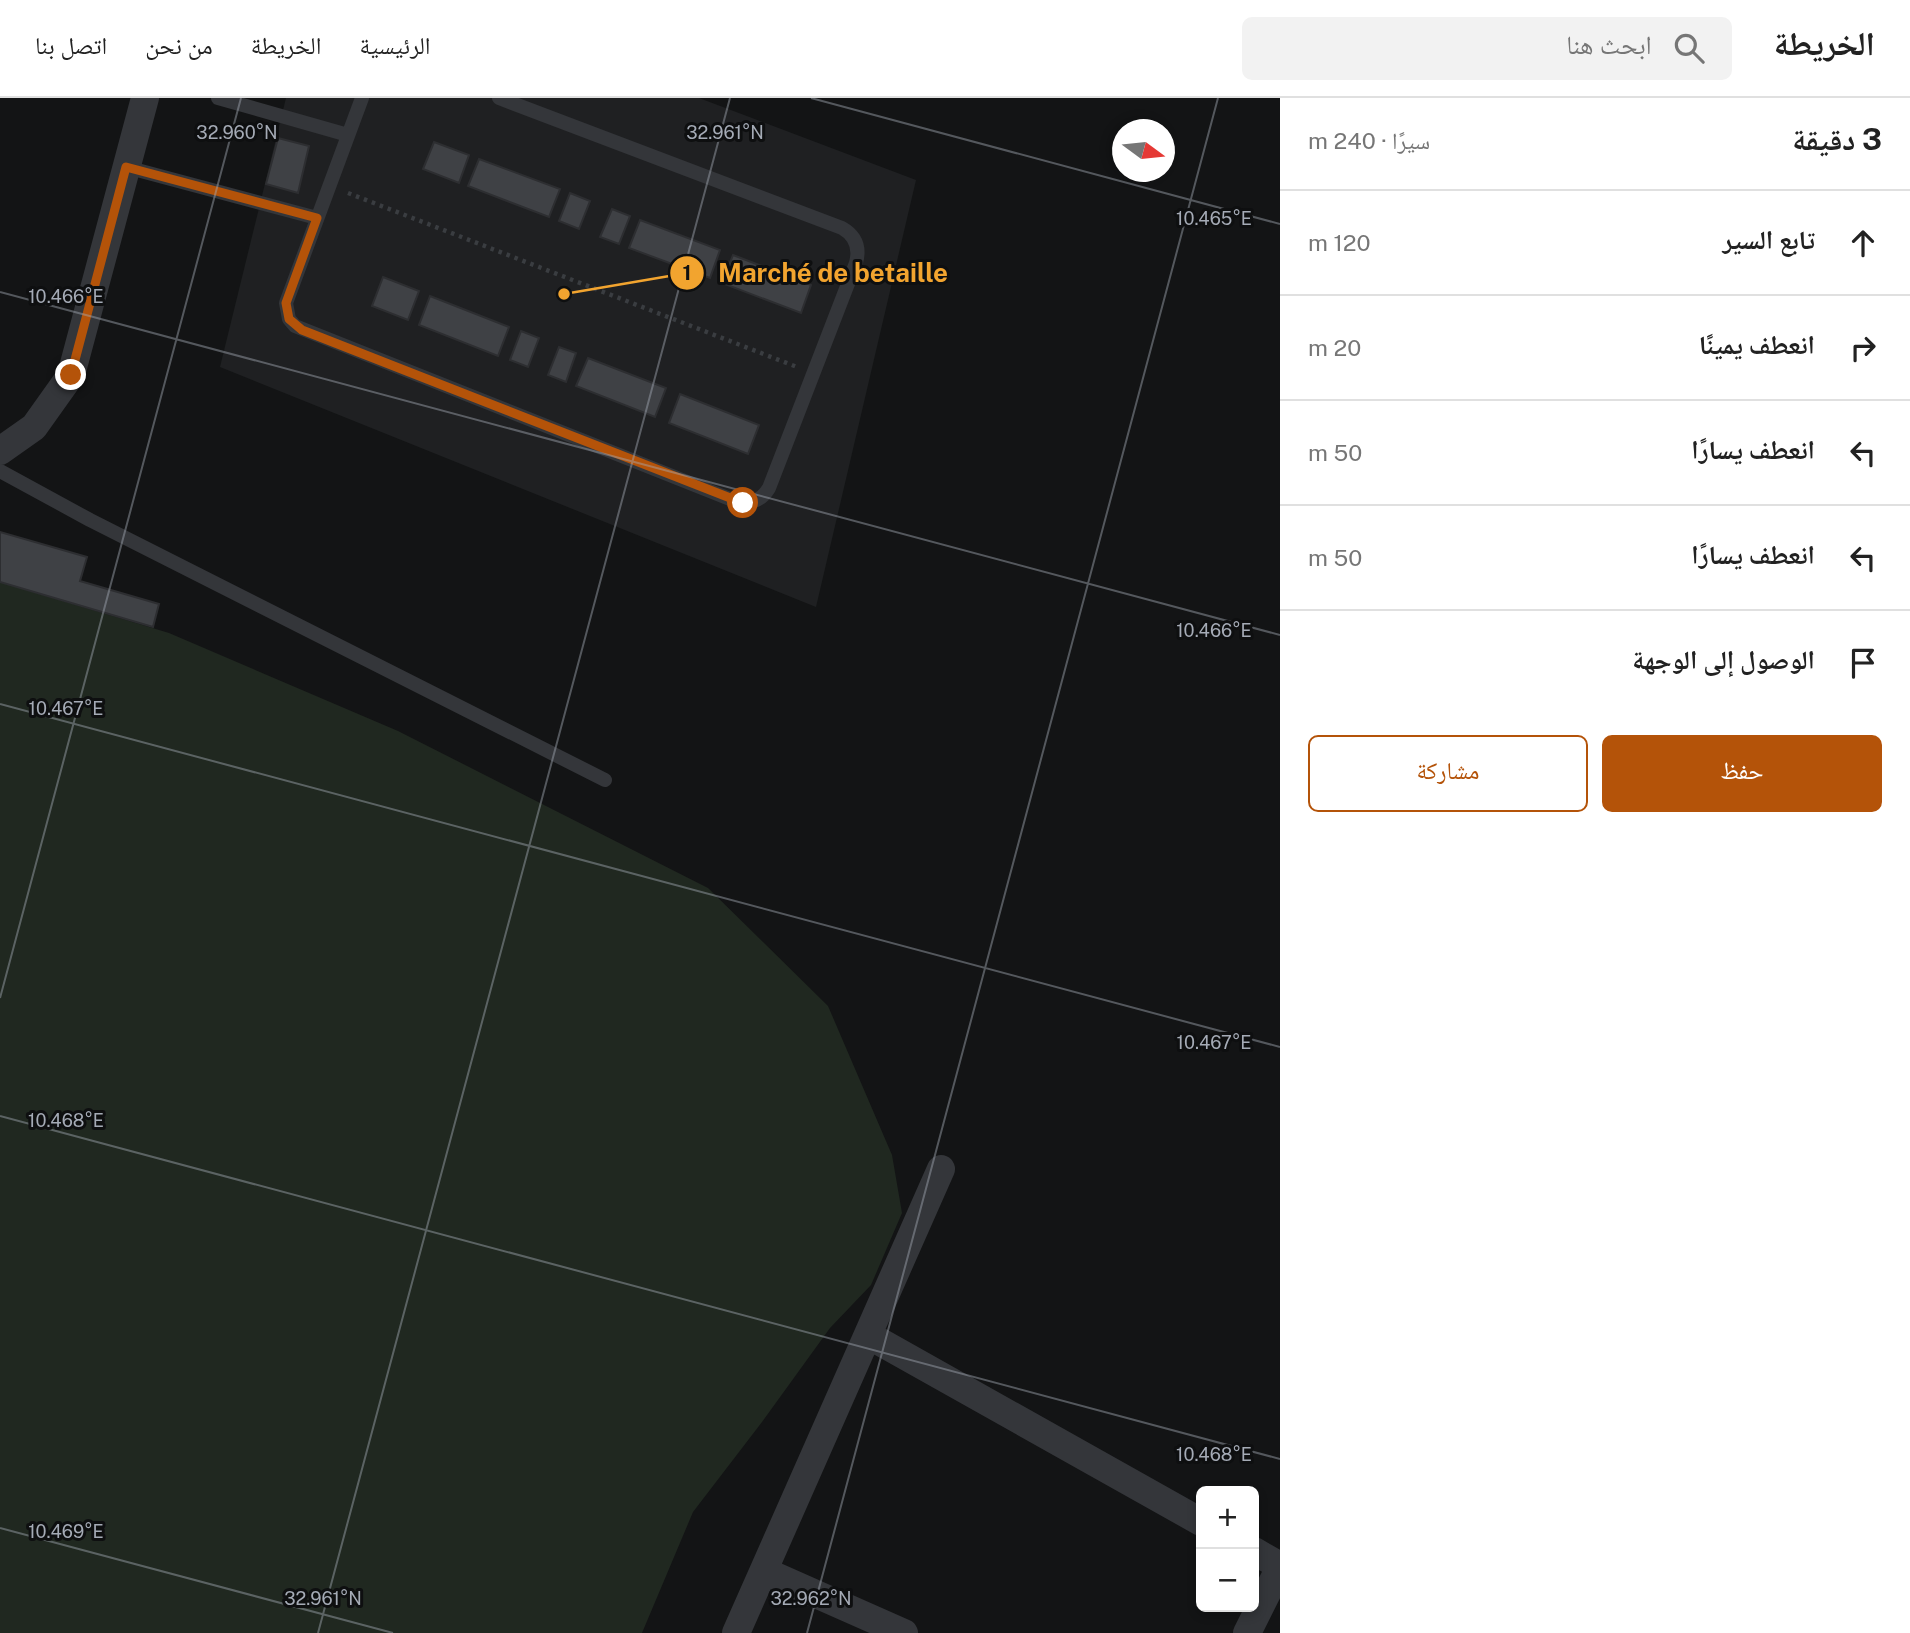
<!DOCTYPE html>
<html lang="ar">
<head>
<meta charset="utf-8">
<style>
  :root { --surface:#fff; --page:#f2f2f2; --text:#222; --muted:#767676; --line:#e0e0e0; --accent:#b45309 }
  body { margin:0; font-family:"Public Sans","Noto Naskh Arabic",sans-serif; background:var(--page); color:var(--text); direction:rtl }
  .controls { position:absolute; right:21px; bottom:21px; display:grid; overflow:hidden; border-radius:10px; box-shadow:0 4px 10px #0003 }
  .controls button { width:63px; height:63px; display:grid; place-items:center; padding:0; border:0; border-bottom:2px solid var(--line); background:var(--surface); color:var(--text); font:35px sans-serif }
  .compass { position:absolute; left:1112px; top:21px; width:63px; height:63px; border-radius:50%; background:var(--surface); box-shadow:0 4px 10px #0003; rotate:105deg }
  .stop { position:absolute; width:21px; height:21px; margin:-16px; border:5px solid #b45309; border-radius:50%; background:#fff }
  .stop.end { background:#b45309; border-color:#fff; box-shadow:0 2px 7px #0008 }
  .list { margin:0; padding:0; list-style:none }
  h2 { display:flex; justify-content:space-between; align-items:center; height:91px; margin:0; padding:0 28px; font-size:30px }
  h2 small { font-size:23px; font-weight:400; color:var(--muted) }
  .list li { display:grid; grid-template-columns:46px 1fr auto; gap:21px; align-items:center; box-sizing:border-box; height:105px; padding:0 28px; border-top:2px solid var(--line) }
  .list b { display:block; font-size:26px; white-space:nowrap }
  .list em { font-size:23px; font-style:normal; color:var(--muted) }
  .actions { display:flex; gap:14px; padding:21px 28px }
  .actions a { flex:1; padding:16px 0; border:2px solid var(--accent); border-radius:10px; text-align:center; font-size:24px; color:var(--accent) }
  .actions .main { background:var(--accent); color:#fff }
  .icon { flex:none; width:38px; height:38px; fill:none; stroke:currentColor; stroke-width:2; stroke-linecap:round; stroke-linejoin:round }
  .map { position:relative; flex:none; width:1280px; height:1535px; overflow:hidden; direction:ltr }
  header { display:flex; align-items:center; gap:42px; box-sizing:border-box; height:98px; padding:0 35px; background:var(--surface); border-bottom:2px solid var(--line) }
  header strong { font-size:33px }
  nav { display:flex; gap:38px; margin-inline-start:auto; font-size:24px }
  .search { width:490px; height:63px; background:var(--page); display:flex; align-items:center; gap:18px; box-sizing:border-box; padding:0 24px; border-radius:10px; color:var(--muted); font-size:26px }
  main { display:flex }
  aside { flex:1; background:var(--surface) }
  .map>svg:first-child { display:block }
  .built { fill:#1f2022 }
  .green { fill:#202820 }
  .building { fill:#3f4145; stroke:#2d2e31; stroke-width:2 }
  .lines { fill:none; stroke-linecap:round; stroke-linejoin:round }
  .path { stroke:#3a3d41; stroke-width:4.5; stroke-dasharray:3.5 5; stroke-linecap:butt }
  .lane { stroke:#34363a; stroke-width:14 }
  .street { stroke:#34363a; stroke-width:28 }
  .route { stroke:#b45309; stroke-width:9 }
  .ticks { fill:none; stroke:#a5abb6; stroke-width:2; stroke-opacity:0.45 }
  .ticks-label { font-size:18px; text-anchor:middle; fill:#a5abb6; stroke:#0e0f10; stroke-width:6; stroke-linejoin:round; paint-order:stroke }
  .leader { fill:none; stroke:#f2a42f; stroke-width:2.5 }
  .callout-dot { fill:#f2a42f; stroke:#0e0f10; stroke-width:2.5 }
  .mark-label { font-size:21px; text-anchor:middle; font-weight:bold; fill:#111 }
  .callout-label { font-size:26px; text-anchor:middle; font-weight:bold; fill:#f2a42f; stroke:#0e0f10; stroke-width:6; stroke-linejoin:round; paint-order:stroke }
</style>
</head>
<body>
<header>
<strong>الخريطة</strong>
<div class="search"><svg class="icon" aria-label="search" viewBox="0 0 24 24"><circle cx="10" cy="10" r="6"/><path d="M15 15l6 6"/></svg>ابحث هنا</div>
<nav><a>الرئيسية</a><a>الخريطة</a><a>من نحن</a><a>اتصل بنا</a></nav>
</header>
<main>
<aside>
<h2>3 دقيقة<small>سيرًا · 240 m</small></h2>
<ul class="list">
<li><svg class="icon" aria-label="ahead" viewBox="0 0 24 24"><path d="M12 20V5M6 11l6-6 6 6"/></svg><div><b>تابع السير</b></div><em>120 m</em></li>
<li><svg class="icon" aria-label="right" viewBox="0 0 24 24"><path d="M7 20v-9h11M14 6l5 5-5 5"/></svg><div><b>انعطف يمينًا</b></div><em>20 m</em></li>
<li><svg class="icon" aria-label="left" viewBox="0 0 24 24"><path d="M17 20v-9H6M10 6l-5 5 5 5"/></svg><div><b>انعطف يسارًا</b></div><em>50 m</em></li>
<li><svg class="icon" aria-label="left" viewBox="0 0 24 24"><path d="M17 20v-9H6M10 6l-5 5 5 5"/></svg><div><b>انعطف يسارًا</b></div><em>50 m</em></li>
<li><svg class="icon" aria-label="arrive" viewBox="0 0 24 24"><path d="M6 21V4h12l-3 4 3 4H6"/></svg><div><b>الوصول إلى الوجهة</b></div></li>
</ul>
<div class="actions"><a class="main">حفظ</a><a>مشاركة</a></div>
</aside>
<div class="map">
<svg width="1280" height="1535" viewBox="0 0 1280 1535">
  <rect width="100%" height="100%" fill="#131415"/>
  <path class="built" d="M286 0H699L916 82 816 509 220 269Z"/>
  <path class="green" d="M0 484 169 535 398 633 708 790 828 908 892 1057 902 1115 871 1187 830 1230 762 1324 693 1414 642 1535H0Z"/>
  <path class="building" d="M278 40 309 48 298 95 266 86Z
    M434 44 469 57 459 85 423 71Z
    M479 61 560 91 549 119 468 88Z
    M570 95 590 103 579 131 559 123Z
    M612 111 630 118 619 146 600 139Z
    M640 122 720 152 710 180 629 150Z
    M733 157 811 187 801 215 722 185Z
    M383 179 419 193 408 222 372 208Z
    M430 198 509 229 498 258 419 227Z
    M521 233 539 240 528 269 510 262Z
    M559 249 576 255 566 284 548 277Z
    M588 260 666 290 655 319 576 288Z
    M680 296 759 327 748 356 669 325Z
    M0 434 87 459 80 483 159 506 153 529 0 484Z"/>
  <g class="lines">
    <path class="path" d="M348 95 797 269"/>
    <path class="lane" d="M218 0 348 37
      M362 0 286 205 289 221 295 228 735 403C750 407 761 403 769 390L856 165C860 150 856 138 842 130L499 0
      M126 69 317 120
      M0 373 90 422 605 682"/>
    <path class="street" d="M0 353 34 329 71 277 145 0
      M868 1237 1201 1424
      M1254 1453 1280 1468
      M764 1473 904 1535
      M736 1535 941 1071
      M1247 1535 1280 1469"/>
  </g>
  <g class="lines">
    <path class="route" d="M71 277 126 69 317 120 286 205 289 221 302 232 743 405"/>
  </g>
  <path class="ticks" d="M811 0 1280 126M0 194 1280 537M0 606 1280 949M0 900 241 0M0 1018 1280 1361M0 1430 393 1535M318 1535 730 0M807 1535 1218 0"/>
  <g class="ticks-label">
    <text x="237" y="41">32.960°N</text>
    <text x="725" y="41">32.961°N</text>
    <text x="1214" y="127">10.465°E</text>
    <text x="66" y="205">10.466°E</text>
    <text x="1214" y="539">10.466°E</text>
    <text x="66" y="617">10.467°E</text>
    <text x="1214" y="951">10.467°E</text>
    <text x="66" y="1029">10.468°E</text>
    <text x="1214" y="1363">10.468°E</text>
    <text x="66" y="1440">10.469°E</text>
    <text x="323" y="1507">32.961°N</text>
    <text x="811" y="1507">32.962°N</text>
  </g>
  <path class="leader" d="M564 196L687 175"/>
  <g class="callout-dot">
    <circle cx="564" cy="196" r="7"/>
    <circle cx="687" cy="175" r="18"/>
  </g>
  <g class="mark-label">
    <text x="687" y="182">1</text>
  </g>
  <g class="callout-label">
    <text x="833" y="184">Marché de betaille</text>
  </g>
</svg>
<div class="controls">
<button>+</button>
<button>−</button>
</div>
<svg class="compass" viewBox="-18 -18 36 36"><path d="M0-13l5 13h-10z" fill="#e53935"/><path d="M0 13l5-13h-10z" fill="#767676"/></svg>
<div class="stop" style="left:743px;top:405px"></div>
<div class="stop end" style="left:71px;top:277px"></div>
</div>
</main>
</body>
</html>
